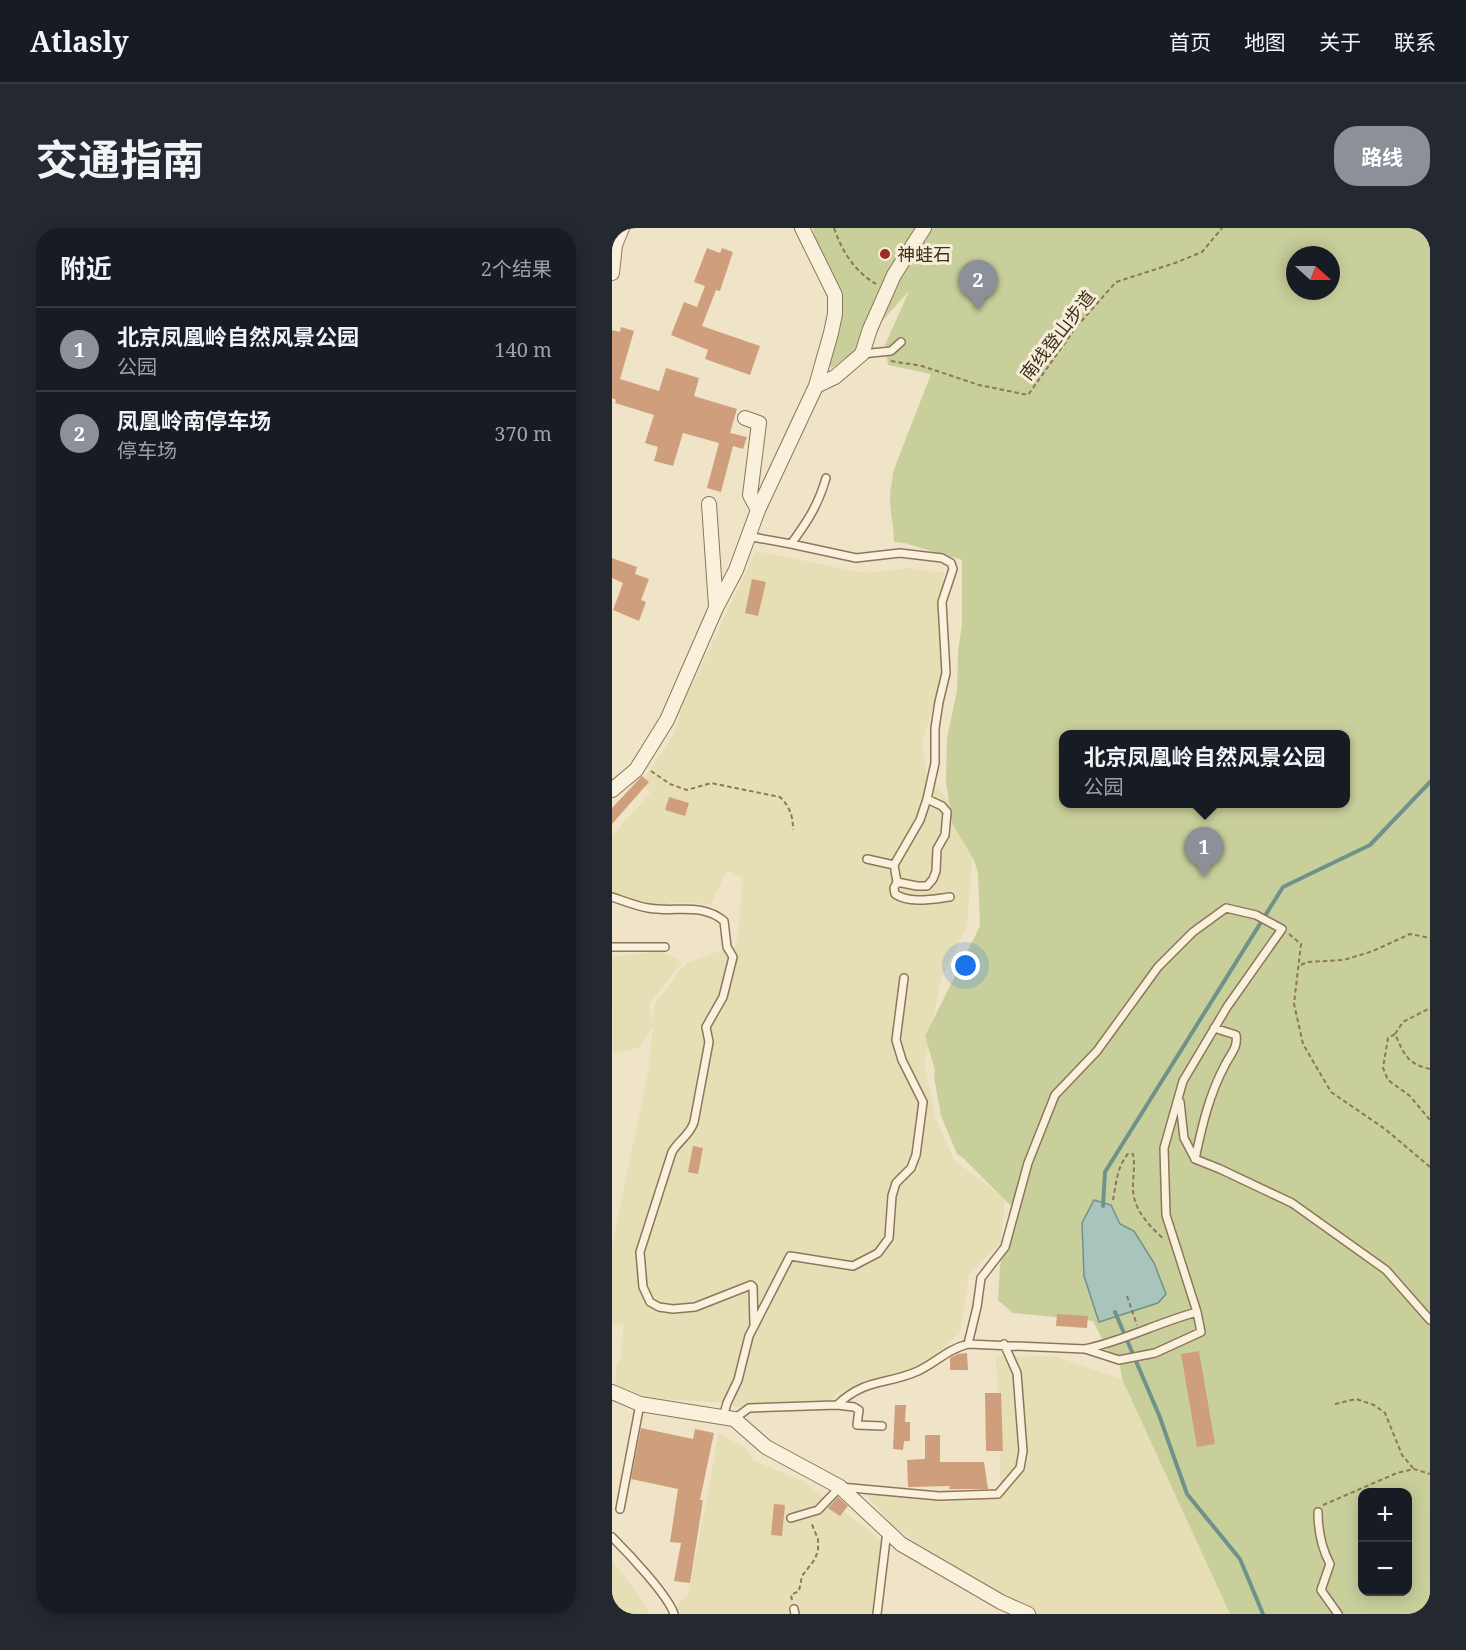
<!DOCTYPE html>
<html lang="zh">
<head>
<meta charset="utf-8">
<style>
  :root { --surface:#171b24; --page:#242831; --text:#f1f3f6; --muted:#9ea1a6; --line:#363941; --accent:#8c9099 }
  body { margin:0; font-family:"Noto Serif","Noto Sans SC",serif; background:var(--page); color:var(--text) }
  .controls { position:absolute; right:18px; bottom:18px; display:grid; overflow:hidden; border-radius:12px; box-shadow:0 3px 15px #0003 }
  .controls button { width:54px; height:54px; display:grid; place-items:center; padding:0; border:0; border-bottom:2px solid var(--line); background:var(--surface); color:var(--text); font:30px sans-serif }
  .compass { position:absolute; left:674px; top:18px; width:54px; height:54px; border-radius:50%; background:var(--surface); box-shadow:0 3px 15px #0003; rotate:111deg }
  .you { position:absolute; left:354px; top:738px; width:21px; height:21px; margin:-15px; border:4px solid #fff; border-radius:50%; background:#1a73e8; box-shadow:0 0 0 9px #1a73e833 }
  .badge { display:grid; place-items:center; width:39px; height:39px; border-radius:50%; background:var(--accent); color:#fff; font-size:20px; font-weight:700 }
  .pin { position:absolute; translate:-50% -50px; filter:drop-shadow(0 2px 3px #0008) }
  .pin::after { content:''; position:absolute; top:32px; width:21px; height:18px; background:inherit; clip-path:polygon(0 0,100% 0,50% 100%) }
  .popup { position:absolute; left:447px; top:502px; width:291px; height:78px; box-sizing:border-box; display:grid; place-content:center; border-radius:12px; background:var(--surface); filter:drop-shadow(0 2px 4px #0005); font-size:20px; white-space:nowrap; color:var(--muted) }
  .popup b { font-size:22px; color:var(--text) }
  .popup::after { content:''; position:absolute; left:50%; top:100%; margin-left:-12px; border:12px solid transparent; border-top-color:var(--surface) }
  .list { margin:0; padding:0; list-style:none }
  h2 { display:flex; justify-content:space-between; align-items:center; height:78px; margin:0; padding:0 24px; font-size:26px }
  h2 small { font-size:20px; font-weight:400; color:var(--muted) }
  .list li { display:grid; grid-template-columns:39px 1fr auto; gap:18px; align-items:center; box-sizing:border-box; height:84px; padding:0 24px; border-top:2px solid var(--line) }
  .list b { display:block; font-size:22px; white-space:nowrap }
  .list p { margin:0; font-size:20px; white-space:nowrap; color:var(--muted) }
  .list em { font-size:20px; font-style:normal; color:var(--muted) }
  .map { position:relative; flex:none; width:818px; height:1386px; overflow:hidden; border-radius:24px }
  header { display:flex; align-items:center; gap:36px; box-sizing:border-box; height:84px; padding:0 30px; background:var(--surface); border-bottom:2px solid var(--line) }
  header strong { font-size:28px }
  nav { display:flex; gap:33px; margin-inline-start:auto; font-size:21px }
  .intro { display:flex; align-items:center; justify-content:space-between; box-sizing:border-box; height:144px; padding:0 36px }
  h1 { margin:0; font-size:42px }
  .button { padding:15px 27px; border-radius:24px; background:var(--accent); color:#fff; font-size:21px; font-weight:700 }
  main { display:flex; gap:36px; padding:0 36px }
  aside { flex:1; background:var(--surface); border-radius:24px; box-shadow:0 3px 15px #0003 }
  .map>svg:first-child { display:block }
  .farmland { fill:#e6deb5 }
  .green { fill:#c9cf9b; fill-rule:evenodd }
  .water { fill:#a9c4bc; stroke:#6f938a; stroke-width:1.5 }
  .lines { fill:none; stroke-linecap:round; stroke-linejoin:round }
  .stream { stroke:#6f938a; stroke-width:4 }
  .building { fill:#cf9f7d }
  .service-casing { stroke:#8d765c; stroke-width:10 }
  .minor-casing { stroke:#8d765c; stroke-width:16 }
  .path { stroke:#8d765c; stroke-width:2; stroke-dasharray:4.5 3; stroke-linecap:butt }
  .service { stroke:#faf1dc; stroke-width:7 }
  .minor { stroke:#faf1dc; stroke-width:14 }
  .poi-dot { fill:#9e2a2b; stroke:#f7eed8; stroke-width:2 }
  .labels { text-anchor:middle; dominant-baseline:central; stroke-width:6; stroke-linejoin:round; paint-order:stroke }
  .poi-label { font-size:18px; fill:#3d2e20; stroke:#f7eed8; text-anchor:start }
  .street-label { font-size:18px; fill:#3d2e20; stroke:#f7eed8 }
</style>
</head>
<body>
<header>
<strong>Atlasly</strong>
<nav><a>首页</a><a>地图</a><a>关于</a><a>联系</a></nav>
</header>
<div class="intro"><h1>交通指南</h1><a class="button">路线</a></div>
<main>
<aside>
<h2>附近<small>2个结果</small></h2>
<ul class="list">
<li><span class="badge">1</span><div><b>北京凤凰岭自然风景公园</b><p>公园</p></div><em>140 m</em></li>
<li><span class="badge">2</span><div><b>凤凰岭南停车场</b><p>停车场</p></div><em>370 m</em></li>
</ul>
</aside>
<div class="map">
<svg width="818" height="1386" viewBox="0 0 818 1386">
  <rect width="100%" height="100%" fill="#f0e4c8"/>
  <path class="farmland" d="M144 323 252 345 298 340 332 345 329 452 310 515 314 546 352 590 361 617 355 698 329 751 312 837 324 891 342 932 393 971 389 1015 357 1047 348 1105 317 1133 288 1146 255 1153 228 1164 210 1179H125L115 1175 27 1170 3 1158 5 1136 10 1130 11 1097 0 1096V1018L37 839 41 799 28 819 1 826 0 729 49 723 70 734 37 776 41 795 42 777 74 735 125 717 131 651 115 642 99 676 58 674 56 681 21 678 0 673V608L39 564 29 555 62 506 71 476Z
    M442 1128 510 1151 618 1386H420L343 1341 282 1299 252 1264 330 1270 389 1269 384 1129Z
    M107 1205 132 1219 141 1232 192 1254 271 1313 261 1386H60L59 1383 76 1367Z
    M0 1332 34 1377 37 1386H0Z"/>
  <path class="green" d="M201 0H818V1386H618L510 1151 507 1132 496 1123 481 1093 401 1085 386 1072 388 1038 402 981 350 929 345 926 329 888 322 849 323 842 313 808 368 698 366 645 362 632 340 595 334 554 335 510 345 463 346 424 350 396V332L292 315 282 314C282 299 278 284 278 269 278 260 281 252 281 244L319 146 276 137 273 117 297 63 244 122 220 140 214 134 225 67 205 23ZM683 27H719V63H683ZM451 506H733V576H451ZM750 1264H796V1364H750Z"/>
  <path class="water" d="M482 972 499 977 508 996 522 1003 542 1035 554 1066 546 1075 487 1094 472 1048 470 995Z"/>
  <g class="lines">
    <path class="stream" d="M491 978 493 944 671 659 758 617 818 554
      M503 1084 547 1187 575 1266 628 1331 651 1386"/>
  </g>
  <path class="building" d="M95 20 108 25 110 20 121 24 108 63 104 62 90 98 148 118 138 147 93 131 96 122 59 107 72 74 85 79 93 58 82 54Z
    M9 99 22 103 8 151 47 163 54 140 87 150 82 168 125 181 118 205 135 209 131 221 121 218 109 264 95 260 107 215 71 205 61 238 42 233 46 219 33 215 42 187 3 175 4 172 0 170V102L8 104Z
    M0 330 25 339 23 346 37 351 29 372 34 374 27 393 1 382 11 355 0 350Z
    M140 351 154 354 146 388 133 385Z
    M30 548 37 554 0 596V580Z
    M57 569 77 575 73 588 53 582Z
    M81 918 91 920 86 946 76 944Z
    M445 1086 476 1088 475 1100 444 1098Z
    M587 1123 603 1216 585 1219 569 1126Z
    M355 1125 356 1142H338V1130L346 1126Z
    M373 1165H389L391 1223H374Z
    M283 1177H294L293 1194H298V1213H292L291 1222 281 1221Z
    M29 1200 81 1211 83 1201 102 1205 88 1272H91L78 1355 62 1353 69 1315 58 1314 66 1261 19 1251Z
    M313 1207H328V1234H372L376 1261H337L338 1258 296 1259 295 1232 313 1231Z
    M226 1269 236 1278 228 1288 216 1280Z
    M162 1276 173 1277 170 1308 159 1307Z"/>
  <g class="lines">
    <defs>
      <path id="service" d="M250 126 279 123 289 114
        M135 308 179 316C195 294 206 278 214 250
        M179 316 244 330 288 325 330 330 339 335 341 341 330 374 334 445 327 474 323 500V535L315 571 308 592 282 637 285 654 305 658H315L321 651 324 643 325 621 333 607 335 584 330 578 315 571
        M255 631 282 637
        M285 654 282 660 283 666C298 676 321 671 338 669
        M0 669C12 673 24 678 36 680 64 685 89 674 112 693L115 719 121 729 111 769 94 799 97 814 82 894C78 907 67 912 60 924L28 1024 31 1059 38 1074 47 1079 61 1081 83 1079 139 1057 141 1059 142 1097
        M0 719H53
        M568 874 572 910 583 931 608 941 680 975 774 1042 818 1092
        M583 931C590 898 597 867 613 837 619 825 626 820 624 807L602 800
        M356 1116 365 1079 369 1050 393 1019 416 935 443 867 485 823 546 739 581 704 614 680 644 687 670 701 615 779 571 853 552 920 554 987 585 1084
        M225 1177 242 1179 247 1182 245 1197 270 1198
        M111 1189 115 1175 126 1152 137 1108 178 1028 241 1038 266 1025 277 1010 280 968 284 955 299 940 304 927 311 874 290 832 284 812 292 750
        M122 1191 137 1180 225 1177C253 1150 275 1157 306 1143 325 1134 334 1122 356 1116L473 1121C512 1113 547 1094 585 1084L589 1104 543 1125 507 1132 473 1121
        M8 1281 28 1176
        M706 1284C706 1303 709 1319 718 1336L709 1362 726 1386
        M179 1290 206 1282 228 1259 327 1268 386 1266 408 1240 411 1223 405 1145 392 1116
        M0 1309C15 1324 56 1367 62 1386
        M182 1381 183 1386
        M265 1386 275 1303"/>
      <path id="minor" d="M190 0 223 67V86L219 105 204 158
        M0 45 3 17 10 0
        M133 190 147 195 138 267 146 282
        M97 276 104 378
        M0 562 24 542 55 492 104 380 124 342 146 282 204 158 223 149 250 126 258 101 282 47 312 0
        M0 1164 28 1176 122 1191 154 1219 228 1259 289 1316 389 1374 416 1386"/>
    </defs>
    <use href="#service" class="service-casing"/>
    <use href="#minor" class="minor-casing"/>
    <path class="path" d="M222 0C230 23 242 43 264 56
      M279 133 310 138 367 157 416 167 465 98 504 54 563 35 590 24 610 0
      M39 543 58 556 75 562 99 555 168 569C178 579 181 588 181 602
      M677 706 689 716 682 776 691 816 719 864 773 901 818 939
      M689 737 695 734 732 732 761 723 798 706 818 710
      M783 806 791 794 818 780
      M818 841C795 836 792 826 783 806L776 810 771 840 776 852 798 868 818 892
      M501 972C504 957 505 938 516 926H521C524 941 519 955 522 969 525 985 540 1001 552 1011
      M515 1068 525 1097
      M723 1176 744 1171 762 1177 773 1185 790 1227 801 1240
      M711 1277 785 1245 802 1241 818 1246
      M180 1372 179 1367 187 1363 190 1348 203 1331 206 1322V1311L199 1294"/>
    <use href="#service" class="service"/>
    <use href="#minor" class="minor"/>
  </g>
  <circle class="poi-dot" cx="273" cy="26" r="6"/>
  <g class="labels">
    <g class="poi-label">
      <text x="285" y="26">神蛙石</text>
    </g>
    <g class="street-label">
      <text transform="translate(445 107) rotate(-52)">南线登山步道</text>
    </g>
  </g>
</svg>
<div class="controls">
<button>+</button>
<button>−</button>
</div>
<svg class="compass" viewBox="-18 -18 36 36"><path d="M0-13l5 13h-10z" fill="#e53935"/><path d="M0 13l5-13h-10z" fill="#9ea1a6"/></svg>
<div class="you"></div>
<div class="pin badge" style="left:592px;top:649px">1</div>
<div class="popup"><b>北京凤凰岭自然风景公园</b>公园</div>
<div class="pin badge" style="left:366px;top:82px">2</div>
</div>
</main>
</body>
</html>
